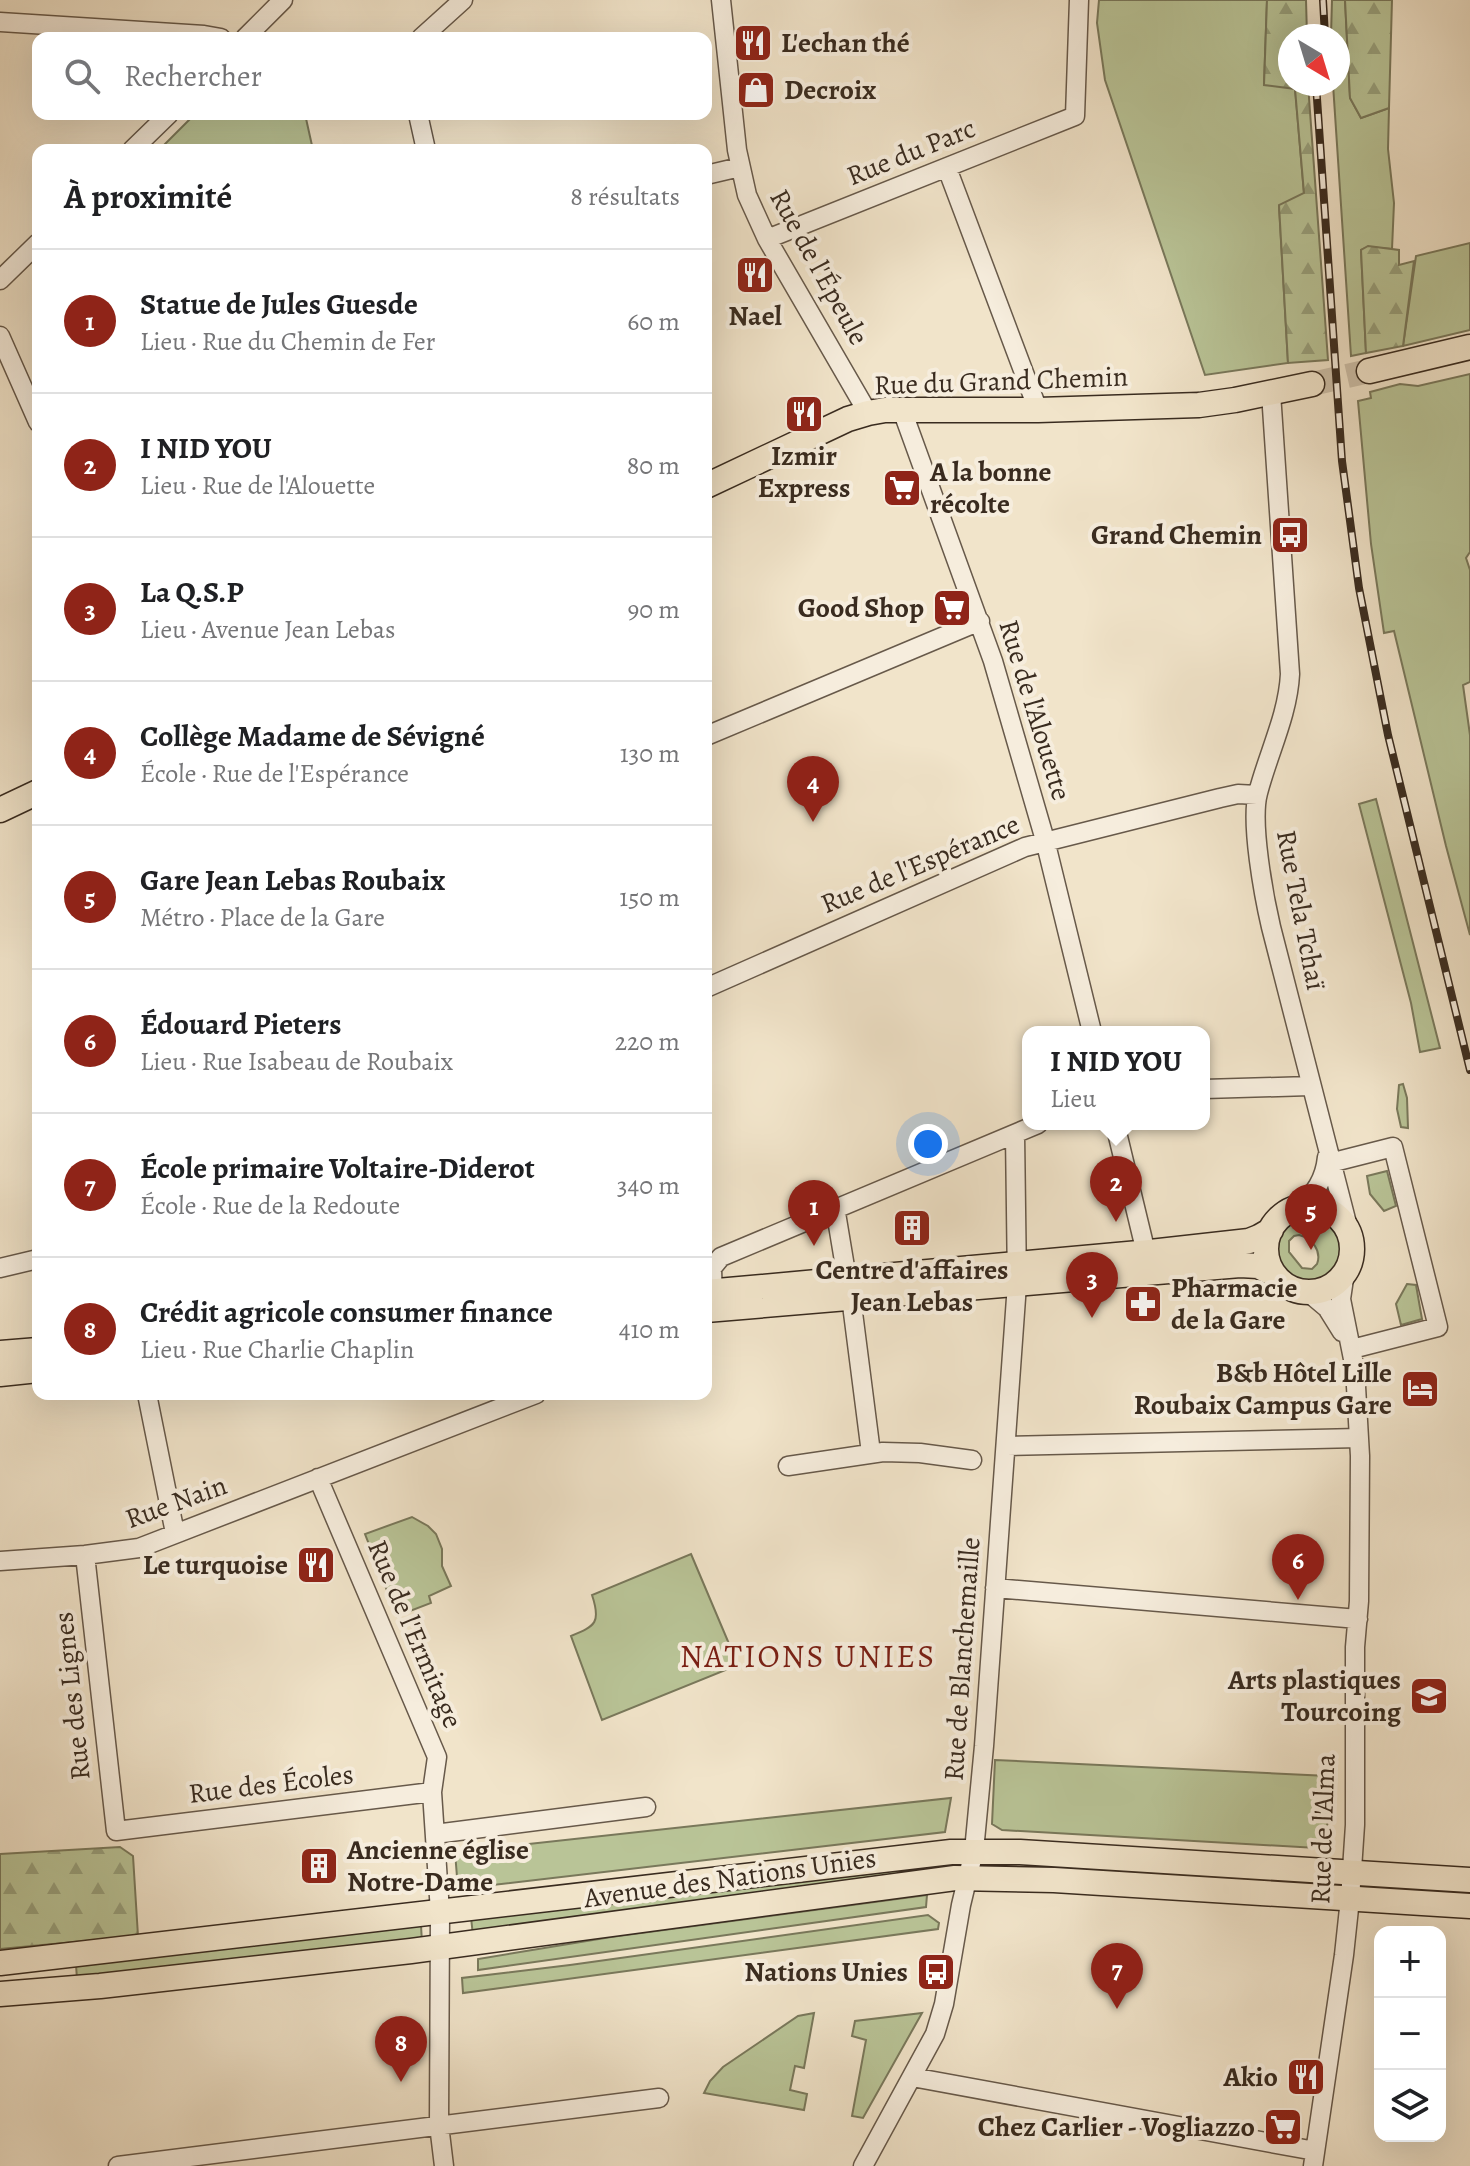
<!DOCTYPE html>
<html lang="fr">
<head>
<meta charset="utf-8">
<style>
  :root { --surface:#fff; --page:#f2f2f2; --text:#202124; --muted:#757577; --line:#e0e0e0; --accent:#8f2418 }
  body { margin:0; font-family:Alegreya,serif; background:var(--page); color:var(--text) }
  .controls { position:absolute; right:24px; bottom:24px; display:grid; overflow:hidden; border-radius:16px; box-shadow:0 8px 32px #0002 }
  .controls button { width:72px; height:72px; display:grid; place-items:center; padding:0; border:0; border-bottom:2px solid var(--line); background:var(--surface); color:var(--text); font:40px sans-serif }
  .compass { position:absolute; left:1278px; top:24px; width:72px; height:72px; border-radius:50%; background:var(--surface); box-shadow:0 8px 32px #0002; rotate:142deg }
  .you { position:absolute; left:928px; top:1144px; width:28px; height:28px; margin:-20px; border:6px solid #fff; border-radius:50%; background:#1a73e8; box-shadow:0 0 0 12px #1a73e833 }
  .badge { display:grid; place-items:center; width:52px; height:52px; border-radius:50%; background:var(--accent); color:#fff; font-size:26px; font-weight:700 }
  .pin { position:absolute; translate:-50% -66px; filter:drop-shadow(0 2px 4px #0008) }
  .pin::after { content:''; position:absolute; top:42px; width:28px; height:24px; background:inherit; clip-path:polygon(0 0,100% 0,50% 100%) }
  .popup { position:absolute; left:1022px; top:1026px; width:188px; height:104px; box-sizing:border-box; display:grid; place-content:center; border-radius:16px; background:var(--surface); filter:drop-shadow(0 2px 6px #0005); font-size:26px; white-space:nowrap; color:var(--muted) }
  .popup b { font-size:30px; color:var(--text) }
  .popup::after { content:''; position:absolute; left:50%; top:100%; margin-left:-16px; border:16px solid transparent; border-top-color:var(--surface) }
  .list { margin:0; padding:0; list-style:none }
  h2 { display:flex; justify-content:space-between; align-items:center; height:104px; margin:0; padding:0 32px; font-size:34px }
  h2 small { font-size:26px; font-weight:400; color:var(--muted) }
  .list li { display:grid; grid-template-columns:52px 1fr auto; gap:24px; align-items:center; box-sizing:border-box; height:144px; padding:0 32px; border-top:2px solid var(--line) }
  .list b { display:block; font-size:30px; white-space:nowrap }
  .list p { margin:0; font-size:26px; white-space:nowrap; color:var(--muted) }
  .list em { font-size:26px; font-style:normal; color:var(--muted) }
  .icon { flex:none; width:44px; height:44px; fill:none; stroke:currentColor; stroke-width:2; stroke-linecap:round; stroke-linejoin:round }
  .map { position:relative; flex:none; width:1470px; height:2166px; overflow:hidden }
  .search { position:absolute; background:var(--surface); box-shadow:0 8px 32px #0002; left:32px; top:32px; width:680px; height:88px; display:flex; align-items:center; gap:20px; box-sizing:border-box; padding:0 28px; border-radius:16px; color:var(--muted); font-size:30px }
  .panel { position:absolute; background:var(--surface); box-shadow:0 8px 32px #0002; left:32px; top:144px; width:680px; height:1256px; border-radius:16px }
  .map>svg:first-child { display:block }
  .green { fill:#b9c497; stroke:#79785b; stroke-width:2; fill-rule:evenodd }
  .forest { fill:url(#forest-firs); stroke:#79785b; stroke-width:2 }
  .lines { fill:none; stroke-linecap:round; stroke-linejoin:round }
  .major-tunnel { stroke:#ccbfa8; stroke-width:24; stroke-dasharray:24 12; stroke-linecap:butt }
  .minor-casing { stroke:#67594a; stroke-width:21 }
  .major-casing { stroke:#392b1f; stroke-width:27 }
  .minor { stroke:#f6eddd; stroke-width:18 }
  .major { stroke:#f1e4ca; stroke-width:24 }
  .rail-casing { stroke:#392b1f; stroke-width:8 }
  .rail { stroke:#f6eddd; stroke-width:5; stroke-dasharray:15; stroke-linecap:butt }
  .labels { text-anchor:middle; dominant-baseline:central; stroke-width:8; stroke-linejoin:round; paint-order:stroke }
  .poi-label { font-size:28px; font-weight:bold; fill:#392b1f; stroke:#f6eddd; text-anchor:end }
  .street-label { font-size:28px; fill:#392b1f; stroke:#f6eddd }
  .quarter-label { font-size:32px; letter-spacing:2px; fill:#7a1f14; stroke:#f6eddd }
</style>
</head>
<body>
<div class="map">
<svg width="1470" height="2166" viewBox="0 0 1470 2166">
  <defs>
    <pattern id="forest-firs" width="22" height="20" patternUnits="userSpaceOnUse" patternTransform="scale(2)"><rect width="22" height="20" fill="#b9c497"/><path d="M5 1l3.5 6h-7zM16 11l3.5 6h-7z" fill="#979f7b"/></pattern>
  </defs>
  <rect width="100%" height="100%" fill="#f1e4ca"/>
  <filter id="stains"><feTurbulence type="fractalNoise" baseFrequency=".0025" numOctaves="4"/><feColorMatrix values="0 0 0 0 .2 0 0 0 0 .09 0 0 0 0 .02 0 0 0 .5 -.17"/></filter>
  <radialGradient id="worn" r=".72"><stop offset=".6" stop-color="#630" stop-opacity="0"/><stop offset="1" stop-color="#630" stop-opacity=".3"/></radialGradient>
  <path class="green" d="M1099 0H1267L1264 84 1295 88 1304 194 1279 206 1288 363 1205 375 1105 80 1097 23Z
    M1332 0H1345L1350 98 1361 118 1389 108 1388 149 1394 203 1392 249 1368 247 1361 250 1366 353 1351 356 1333 84H1338V36H1331Z
    M195 114H305L313 150H159Z
    M1470 243V330L1403 346 1416 256Z
    M1470 374V552L1466 558 1470 570V682L1463 685 1470 735V935L1446 846 1394 631 1384 633 1371 544 1358 401 1371 398 1370 392 1400 384 1418 386Z
    M1376 799 1440 1048 1420 1052 1411 1003 1359 804Z
    M1403 1084 1407 1098 1408 1128 1401 1127 1397 1109 1399 1085Z
    M1387 1171 1396 1206 1384 1211 1370 1194 1367 1176Z
    M1306 1213C1350 1215 1358 1273 1315 1281 1271 1290 1258 1223 1306 1213ZM1299 1235C1312 1238 1322 1251 1317 1264L1312 1269 1302 1268 1289 1252V1241L1294 1236Z
    M1407 1284 1416 1285 1422 1319 1401 1325 1396 1304Z
    M412 1517 428 1526 436 1534 442 1549V1566L451 1586 429 1596 431 1603 397 1616 365 1534Z
    M691 1554 738 1665 602 1720 571 1636C596 1626 601 1622 592 1595Z
    M995 1760 1328 1776 1327 1842 1317 1848 1002 1830 992 1824Z
    M951 1798 945 1832 458 1889 455 1852Z
    M942 1861 939 1871 473 1936 471 1917Z
    M927 1895 926 1907 478 1970V1959L611 1937Z
    M928 1915 939 1923 938 1929 463 1993 462 1978 570 1965Z
    M421 1925 422 1943 77 1979 76 1965Z
    M814 2013 804 2068 795 2066 790 2090 807 2094 804 2110 704 2093 710 2081 723 2067 798 2016Z
    M922 2013 863 2118 852 2116 866 2040 852 2036 855 2021Z"/>
  <path class="forest" d="M1267 0H1306L1307 36H1290V84H1308L1328 360 1288 363 1279 205 1304 193 1295 89 1264 85Z
    M1345 0H1392L1389 108 1361 118 1350 98Z
    M1368 246 1399 250V265L1414 261 1403 346 1366 353 1361 250Z
    M120 1847 133 1856 138 1936 0 1949V1854Z"/>
  <g class="lines">
    <path class="major-tunnel" d="M1312 384 1369 371"/>
    <defs>
      <path id="minor" d="M721 0 737 150 747 195 767 239 868 413
        M0 22 204 35 221 38
        M245 38 283 0
        M421 38 463 0
        M418 114 426 150
        M132 150 169 114
        M947 168 1038 410
        M706 175 740 167
        M767 239 1075 116 1079 0
        M0 280 38 243
        M0 336 38 422
        M1271 393 1290 674C1288 715 1268 754 1258 793 1250 822 1264 897 1271 927L1349 1231
        M902 410 993 661 1045 840 1092 1032
        M706 736 980 621
        M706 988 1025 847 1220 798 1238 794 1257 795
        M1204 1089 1310 1086
        M1115 1124 1148 1261
        M1326 1164 1393 1147 1438 1327 1352 1349
        M835 1207 847 1279
        M1298 1207C1315 1195 1325 1178 1327 1157
        M0 1268 38 1259
        M1308 1292 1327 1308 1342 1332
        M851 1297 871 1453
        M713 1302 712 1268 721 1257 1038 1124
        M147 1394 175 1533
        M1007 1446 1359 1438
        M788 1466 883 1452 920 1453 972 1460
        M318 1478 437 1757 432 1792 440 1912 439 2125 444 2166
        M85 1555 116 1831 432 1792
        M0 1561 85 1555 139 1548 536 1394
        M995 1588 1358 1619
        M435 1834 646 1807
        M912 2077 1315 2151
        M118 2166 659 2098
        M863 2166 935 2034 944 2004 961 1905 974 1851 984 1746 1017 1284 1015 1134
        M1313 2166 1344 1955 1350 1899 1355 1825V1647L1359 1601 1360 1456 1355 1369 1341 1299 1345 1272"/>
      <path id="major" d="M1369 371 1470 347
        M706 486 848 419 868 413 885 410H1038L1199 405 1235 400 1312 384
        M0 810 38 792
        M1266 1249a43 43 0 1 1 86 0a43 43 0 1 1-86 0Z
        M706 1292 1150 1252 1249 1241 1259 1237 1271 1230
        M706 1310 1240 1265 1258 1266 1274 1274
        M0 1353 38 1350
        M0 1374 38 1370
        M0 1963 951 1852H1020L1470 1880
        M0 1994 100 1986 411 1951 955 1878 1054 1880 1470 1906"/>
    </defs>
    <use href="#minor" class="minor-casing"/>
    <use href="#major" class="major-casing"/>
    <use href="#minor" class="minor"/>
    <use href="#major" class="major"/>
    <defs>
      <path id="rail" d="M1323 0 1325 36
        M1316 84 1342 461 1359 588 1388 735 1470 1070"/>
    </defs>
    <use href="#rail" class="rail-casing"/>
    <use href="#rail" class="rail"/>
  </g>
  <defs>
    <symbol id="restaurant-square" viewBox="-11 -11 22 22"><rect x="-9" y="-9" width="18" height="18" rx="4" fill="#8f2418" stroke="#f6eddd"/><path d="M-5-6h1v4h1v-4h1v4h1v-4h1v5L-1.5 .5V6h-2V.5L-5-1ZM5-6V6H3V1.5H1.5Q1.5-4 5-6Z" fill="#fff"/></symbol>
    <symbol id="shop-square" viewBox="-11 -11 22 22"><rect x="-9" y="-9" width="18" height="18" rx="4" fill="#8f2418" stroke="#f6eddd"/><path d="M-5-2.5h2.3a2.7 3.5 0 0 1 5.4 0H5L5.5 6h-11ZM-1.5-2.5h3a1.5 2.3 0 0 0-3 0Z" fill="#fff"/></symbol>
    <symbol id="supermarket-square" viewBox="-11 -11 22 22"><rect x="-9" y="-9" width="18" height="18" rx="4" fill="#8f2418" stroke="#f6eddd"/><path d="M-6-5.5h2.5l.6 2H6L4.5 2H-2.5L-4.4-4H-6ZM-1.5 3.2a1.3 1.3 0 1 0 .1 0ZM3 3.2a1.3 1.3 0 1 0 .1 0Z" fill="#fff"/></symbol>
    <symbol id="bus-square" viewBox="-11 -11 22 22"><rect x="-9" y="-9" width="18" height="18" rx="4" fill="#8f2418" stroke="#f6eddd"/><path d="M-5-6H5V4H4V6H2V4H-2V6H-4V4H-5ZM-3.5-4V0h7V-4ZM-3.5 1.2v1.5H-2V1.2ZM2 1.2v1.5H3.5V1.2Z" fill="#fff"/></symbol>
    <symbol id="building-square" viewBox="-11 -11 22 22"><rect x="-9" y="-9" width="18" height="18" rx="4" fill="#8f2418" stroke="#f6eddd"/><path d="M-4-6H4V6H1V3H-1V6H-4ZM-2.5-4.3h1.7v1.8h-1.7ZM.8-4.3h1.7v1.8H.8ZM-2.5-1h1.7V.8h-1.7ZM.8-1h1.7V.8H.8Z" fill="#fff"/></symbol>
    <symbol id="pharmacy-square" viewBox="-11 -11 22 22"><rect x="-9" y="-9" width="18" height="18" rx="4" fill="#8f2418" stroke="#f6eddd"/><path d="M-2-6h4v4h4v4h-4v4h-4v-4h-4v-4h4Z" fill="#fff"/></symbol>
    <symbol id="hotel-square" viewBox="-11 -11 22 22"><rect x="-9" y="-9" width="18" height="18" rx="4" fill="#8f2418" stroke="#f6eddd"/><path d="M-6-4.5h1.5V1H6V5H4.5V3h-9V5H-6ZM-4 0a1.8 1.8 0 1 1 3.6 0ZM.5 0V-2.5h3Q6-2.5 6 0Z" fill="#fff"/></symbol>
    <symbol id="university-square" viewBox="-11 -11 22 22"><rect x="-9" y="-9" width="18" height="18" rx="4" fill="#8f2418" stroke="#f6eddd"/><path d="M0-5L7-2L0 1L-7-2ZM-4 1L0 2.5L4 1V4Q0 6-4 4Z" fill="#fff"/></symbol>
  </defs>
  <g fill-rule="evenodd">
    <use href="#restaurant-square" x="731" y="21" width="44" height="44"/>
    <use href="#shop-square" x="734" y="68" width="44" height="44"/>
    <use href="#restaurant-square" x="733" y="253" width="44" height="44"/>
    <use href="#restaurant-square" x="782" y="392" width="44" height="44"/>
    <use href="#supermarket-square" x="880" y="466" width="44" height="44"/>
    <use href="#bus-square" x="1268" y="513" width="44" height="44"/>
    <use href="#supermarket-square" x="930" y="586" width="44" height="44"/>
    <use href="#building-square" x="890" y="1206" width="44" height="44"/>
    <use href="#pharmacy-square" x="1121" y="1282" width="44" height="44"/>
    <use href="#hotel-square" x="1398" y="1367" width="44" height="44"/>
    <use href="#restaurant-square" x="294" y="1543" width="44" height="44"/>
    <use href="#university-square" x="1407" y="1674" width="44" height="44"/>
    <use href="#building-square" x="297" y="1844" width="44" height="44"/>
    <use href="#bus-square" x="914" y="1950" width="44" height="44"/>
    <use href="#restaurant-square" x="1284" y="2055" width="44" height="44"/>
    <use href="#supermarket-square" x="1261" y="2105" width="44" height="44"/>
  </g>
  <g class="labels">
    <g class="poi-label">
      <text x="781" y="43" text-anchor="start">L'echan thé</text>
      <text x="784" y="90" text-anchor="start">Decroix</text>
      <text x="755" y="316" text-anchor="middle">Nael</text>
      <text x="804" y="456" text-anchor="middle">Izmir<tspan x="804" dy="32">Express</tspan></text>
      <text x="930" y="472" text-anchor="start">A la bonne<tspan x="930" dy="32">récolte</tspan></text>
      <text x="1262" y="535">Grand Chemin</text>
      <text x="924" y="608">Good Shop</text>
      <text x="912" y="1270" text-anchor="middle">Centre d'affaires<tspan x="912" dy="32">Jean Lebas</tspan></text>
      <text x="1171" y="1288" text-anchor="start">Pharmacie<tspan x="1171" dy="32">de la Gare</tspan></text>
      <text x="1392" y="1373">B&amp;b Hôtel Lille<tspan x="1392" dy="32">Roubaix Campus Gare</tspan></text>
      <text x="288" y="1565">Le turquoise</text>
      <text x="1401" y="1680">Arts plastiques<tspan x="1401" dy="32">Tourcoing</tspan></text>
      <text x="347" y="1850" text-anchor="start">Ancienne église<tspan x="347" dy="32">Notre-Dame</tspan></text>
      <text x="908" y="1972">Nations Unies</text>
      <text x="1278" y="2077">Akio</text>
      <text x="1255" y="2127">Chez Carlier - Vogliazzo</text>
    </g>
    <g class="street-label">
      <text transform="translate(911 152) rotate(-22)">Rue du Parc</text>
      <text transform="translate(819 267) rotate(61)">Rue de l'Épeule</text>
      <text transform="translate(1001 381) rotate(-2)">Rue du Grand Chemin</text>
      <text transform="translate(1035 710) rotate(73)">Rue de l'Alouette</text>
      <text transform="translate(920 864) rotate(-23)">Rue de l'Espérance</text>
      <text transform="translate(1301 910) rotate(79)">Rue Tela Tchaï</text>
      <text transform="translate(176 1502) rotate(-20)">Rue Nain</text>
      <text transform="translate(415 1634) rotate(67)">Rue de l'Ermitage</text>
      <text transform="translate(962 1659) rotate(-86)">Rue de Blanchemaille</text>
      <text transform="translate(72 1696) rotate(-96)">Rue des Lignes</text>
      <text transform="translate(271 1784) rotate(-7)">Rue des Écoles</text>
      <text transform="translate(1323 1829) rotate(-88)">Rue de l'Alma</text>
      <text transform="translate(730 1878) rotate(-8)">Avenue des Nations Unies</text>
    </g>
    <g class="quarter-label">
      <text x="808" y="1656">NATIONS UNIES</text>
    </g>
  </g>
  <rect width="100%" height="100%" filter="url(#stains)"/>
  <rect width="100%" height="100%" fill="url(#worn)"/>
</svg>
<div class="controls">
<button>+</button>
<button>−</button>
<button><svg class="icon" aria-label="layers" viewBox="0 0 24 24"><path d="M12 4l9 5-9 5-9-5zM3 14l9 5 9-5"/></svg></button>
</div>
<svg class="compass" viewBox="-18 -18 36 36"><path d="M0-13l5 13h-10z" fill="#e53935"/><path d="M0 13l5-13h-10z" fill="#757577"/></svg>
<div class="you"></div>
<div class="pin badge" style="left:814px;top:1246px">1</div>
<div class="pin badge" style="left:1116px;top:1222px">2</div>
<div class="popup"><b>I NID YOU</b>Lieu</div>
<div class="pin badge" style="left:1092px;top:1318px">3</div>
<div class="pin badge" style="left:813px;top:822px">4</div>
<div class="pin badge" style="left:1311px;top:1250px">5</div>
<div class="pin badge" style="left:1298px;top:1600px">6</div>
<div class="pin badge" style="left:1117px;top:2009px">7</div>
<div class="pin badge" style="left:401px;top:2082px">8</div>
<div class="search"><svg class="icon" aria-label="search" viewBox="0 0 24 24"><circle cx="10" cy="10" r="6"/><path d="M15 15l6 6"/></svg>Rechercher</div>
<section class="panel">
<h2>À proximité<small>8 résultats</small></h2>
<ul class="list">
<li><span class="badge">1</span><div><b>Statue de Jules Guesde</b><p>Lieu · Rue du Chemin de Fer</p></div><em>60 m</em></li>
<li><span class="badge">2</span><div><b>I NID YOU</b><p>Lieu · Rue de l'Alouette</p></div><em>80 m</em></li>
<li><span class="badge">3</span><div><b>La Q.S.P</b><p>Lieu · Avenue Jean Lebas</p></div><em>90 m</em></li>
<li><span class="badge">4</span><div><b>Collège Madame de Sévigné</b><p>École · Rue de l'Espérance</p></div><em>130 m</em></li>
<li><span class="badge">5</span><div><b>Gare Jean Lebas Roubaix</b><p>Métro · Place de la Gare</p></div><em>150 m</em></li>
<li><span class="badge">6</span><div><b>Édouard Pieters</b><p>Lieu · Rue Isabeau de Roubaix</p></div><em>220 m</em></li>
<li><span class="badge">7</span><div><b>École primaire Voltaire-Diderot</b><p>École · Rue de la Redoute</p></div><em>340 m</em></li>
<li><span class="badge">8</span><div><b>Crédit agricole consumer finance</b><p>Lieu · Rue Charlie Chaplin</p></div><em>410 m</em></li>
</ul>
</section>
</div>
</body>
</html>
